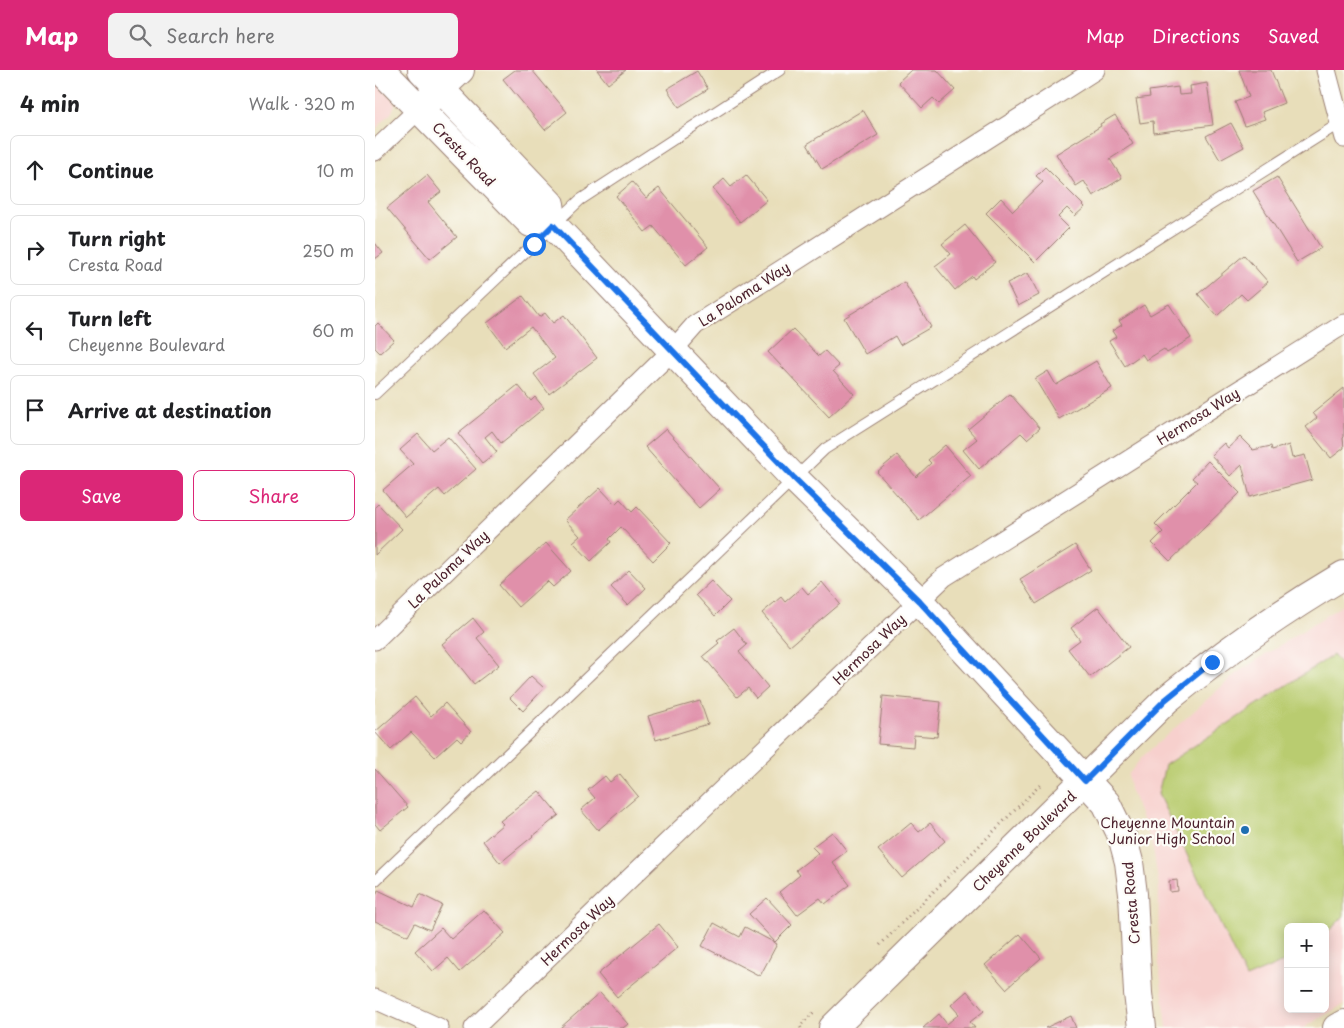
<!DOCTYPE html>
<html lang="en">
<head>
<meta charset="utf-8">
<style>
  :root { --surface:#fff; --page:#f2f2f2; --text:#202124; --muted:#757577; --line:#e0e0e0; --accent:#db2777 }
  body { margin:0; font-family:"Playpen Sans",sans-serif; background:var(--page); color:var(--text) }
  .controls { position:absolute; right:15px; bottom:15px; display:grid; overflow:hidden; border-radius:8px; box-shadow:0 2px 12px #0003 }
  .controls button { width:45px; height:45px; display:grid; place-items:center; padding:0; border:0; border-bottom:1px solid var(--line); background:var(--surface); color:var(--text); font:25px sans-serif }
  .stop { position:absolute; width:15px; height:15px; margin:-11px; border:4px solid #1a73e8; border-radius:50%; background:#fff }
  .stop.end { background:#1a73e8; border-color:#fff; box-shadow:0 1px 5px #0008 }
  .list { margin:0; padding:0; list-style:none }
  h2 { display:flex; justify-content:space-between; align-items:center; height:65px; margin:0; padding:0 20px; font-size:21px }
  h2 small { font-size:16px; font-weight:400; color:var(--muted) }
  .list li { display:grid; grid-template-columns:32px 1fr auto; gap:15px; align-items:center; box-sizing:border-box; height:70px; margin:0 10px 10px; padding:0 10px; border:1px solid var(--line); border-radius:8px }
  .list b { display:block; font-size:19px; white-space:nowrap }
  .list p { margin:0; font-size:16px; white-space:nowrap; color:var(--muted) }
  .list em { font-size:16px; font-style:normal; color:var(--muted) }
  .actions { display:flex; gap:10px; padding:15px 20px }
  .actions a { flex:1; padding:11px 0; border:1px solid var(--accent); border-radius:8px; text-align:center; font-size:18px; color:var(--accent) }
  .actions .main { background:var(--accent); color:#fff }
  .icon { flex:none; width:28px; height:28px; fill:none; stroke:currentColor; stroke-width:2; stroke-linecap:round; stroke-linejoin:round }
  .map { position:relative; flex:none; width:969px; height:958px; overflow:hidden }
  header { display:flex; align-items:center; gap:30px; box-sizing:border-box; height:70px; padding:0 25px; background:var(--accent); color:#fff }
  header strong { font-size:24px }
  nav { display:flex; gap:28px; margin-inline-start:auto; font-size:18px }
  .search { width:350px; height:45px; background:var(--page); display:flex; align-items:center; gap:12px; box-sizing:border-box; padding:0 18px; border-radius:8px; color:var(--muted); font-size:19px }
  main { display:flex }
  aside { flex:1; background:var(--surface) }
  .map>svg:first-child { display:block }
  .built { fill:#f7d0cd; fill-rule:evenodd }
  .green { fill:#b9cc70; stroke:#82764e }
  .building { fill:#e090aa }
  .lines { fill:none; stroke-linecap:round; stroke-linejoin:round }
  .lane-casing { stroke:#997e72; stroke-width:12 }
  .street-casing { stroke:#997e72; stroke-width:21 }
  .secondary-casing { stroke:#997e72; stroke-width:30 }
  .path { stroke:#997e72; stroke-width:3; stroke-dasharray:1 4; stroke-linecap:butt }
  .lane { stroke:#fff; stroke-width:10 }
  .street { stroke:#fff; stroke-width:19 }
  .secondary { stroke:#fff; stroke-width:28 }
  .route { stroke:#1a73e8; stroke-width:6 }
  .poi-dot { fill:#1f6fb2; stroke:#fdfcf7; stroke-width:2 }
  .labels { text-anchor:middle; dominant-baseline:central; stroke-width:4.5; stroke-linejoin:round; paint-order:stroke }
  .street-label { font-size:14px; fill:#4a1f2b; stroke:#fdfcf7 }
  .poi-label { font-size:14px; fill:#4a1f2b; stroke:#fdfcf7; text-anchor:end }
</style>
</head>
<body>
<header>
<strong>Map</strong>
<div class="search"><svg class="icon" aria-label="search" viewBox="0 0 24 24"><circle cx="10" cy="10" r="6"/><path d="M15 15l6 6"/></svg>Search here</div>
<nav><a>Map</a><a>Directions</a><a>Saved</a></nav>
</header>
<main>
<aside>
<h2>4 min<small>Walk · 320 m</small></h2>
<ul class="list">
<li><svg class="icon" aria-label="ahead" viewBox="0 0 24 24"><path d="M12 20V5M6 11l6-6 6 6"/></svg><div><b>Continue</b></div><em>10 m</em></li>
<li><svg class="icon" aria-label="right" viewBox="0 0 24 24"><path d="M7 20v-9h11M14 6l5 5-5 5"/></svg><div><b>Turn right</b><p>Cresta Road</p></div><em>250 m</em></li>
<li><svg class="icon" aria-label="left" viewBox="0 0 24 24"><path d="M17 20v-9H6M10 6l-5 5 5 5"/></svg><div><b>Turn left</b><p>Cheyenne Boulevard</p></div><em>60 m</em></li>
<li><svg class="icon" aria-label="arrive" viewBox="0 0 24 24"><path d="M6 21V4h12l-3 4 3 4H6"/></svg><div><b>Arrive at destination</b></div></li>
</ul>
<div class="actions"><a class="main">Save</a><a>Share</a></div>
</aside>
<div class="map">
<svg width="969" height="958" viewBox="0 0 969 958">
  <rect width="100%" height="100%" fill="#fdfcf7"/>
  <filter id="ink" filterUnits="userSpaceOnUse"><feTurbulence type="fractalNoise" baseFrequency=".02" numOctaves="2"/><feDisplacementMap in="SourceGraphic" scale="10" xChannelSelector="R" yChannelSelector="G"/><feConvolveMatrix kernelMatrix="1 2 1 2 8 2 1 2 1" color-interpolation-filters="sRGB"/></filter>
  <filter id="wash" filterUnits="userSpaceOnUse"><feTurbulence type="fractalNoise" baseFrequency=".0096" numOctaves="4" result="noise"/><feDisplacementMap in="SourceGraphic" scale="20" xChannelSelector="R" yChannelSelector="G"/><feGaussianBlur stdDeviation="1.12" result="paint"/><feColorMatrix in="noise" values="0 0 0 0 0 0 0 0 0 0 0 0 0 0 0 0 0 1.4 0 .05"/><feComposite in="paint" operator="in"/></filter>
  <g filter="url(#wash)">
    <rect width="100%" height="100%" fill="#e8deba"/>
    <path class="built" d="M0 11 18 30 20 34 17 42 0 60Z
      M969 534V934L928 958H792L783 887 784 817 778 777 755 719 753 705 767 687 863 602ZM913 857H950V939H913Z"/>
    <path class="green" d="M958 585 969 597V846L950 865V857H913V890L871 908 783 724 790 695Z"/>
    <g id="blocks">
      <path class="building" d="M140 0H157L192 42 170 60 128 9Z
        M222 0H251L233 14Z
        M536 0H562L580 20 564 34 558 28 547 38 523 12Z
        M864 0H896L909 33 887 42 890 49 870 56 860 32 874 27Z
        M322 1 333 19 304 37 292 19Z
        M832 13 838 55 779 63 778 51 765 53 761 29 775 27 774 21 803 17 804 25 816 24 815 16Z
        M488 40 503 65 447 99 432 74Z
        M740 45 758 74 735 89 747 108 718 126 709 111 701 116 681 84 726 56 725 54Z
        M856 53 869 77 845 90 831 66Z
        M670 97 710 137 700 146 692 138 683 147 694 158 660 192 611 143 626 128 638 141 668 112 661 106Z
        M52 105 66 122 53 132 82 167 55 189 12 138Z
        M371 105 392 130 365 152 338 119 349 109 356 117Z
        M902 107 946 178 922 192 878 121Z
        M257 112 271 128 284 118 333 177 311 195 278 156 270 162 241 126Z
        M590 155 620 192 599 209 597 206 580 220 560 196 576 184 567 174Z
        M0 173 8 183 0 189Z
        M869 185 893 212 872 230 866 224 842 246 823 224Z
        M653 203 664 225 643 236 632 213Z
        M529 212 556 257 525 275 520 266 490 284 469 248Z
        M148 226 164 247 170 243 178 253 189 245 222 288 174 324 159 304 180 288 156 257 130 277 112 253Z
        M794 234 816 268 792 283 789 279 771 290 767 284 750 296 734 271 741 267 737 261 747 255 744 251 769 235 775 245Z
        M3 253 19 270 5 283 0 278V256Z
        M418 259 444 286 450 281 464 296 458 301 479 324 454 347 393 282Z
        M721 291 737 318 684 349 660 309 673 301 681 315Z
        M143 315 156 331 160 327 169 338 126 373 117 361 110 367 122 382 107 393 83 363Z
        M969 318V367L968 368 969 378 956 388 931 357 942 348 938 343Z
        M635 324 665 358 652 369 646 363 604 399 588 380 602 369 593 359Z
        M291 359 345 419 324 438 270 377Z
        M43 364 57 380 73 367 101 399 70 426 64 419 31 447 8 420 38 394 25 380Z
        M865 367 878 380 896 376 897 380 914 375 917 388 930 385 937 410 875 427 867 395 855 406 836 385 849 373 853 378Z
        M570 375 596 406 544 450 502 402 522 385 541 407 556 393 553 390Z
        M833 391 865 423 795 491 777 473 788 462 780 454 822 412 817 408Z
        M225 418 240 434 245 429 257 442 262 437 296 473 278 491 246 457 234 469 236 472 216 491 198 472 205 466 190 450Z
        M3 434 27 459 0 485V437Z
        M171 473 196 501 178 517 172 511 143 537 124 515Z
        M700 475 716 500 661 534 645 509Z
        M254 500 271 518 253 535 236 517Z
        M336 511 355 531 340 546 321 525Z
        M447 512 465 534 415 576 387 543 406 527 410 532 427 517 433 524Z
        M723 537 754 577 715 607 693 579 705 570 696 558Z
        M98 548 109 562 102 568 124 595 99 614 67 574Z
        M359 558 372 575 364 582 393 617 381 628 373 618 362 627 328 586 344 573 342 571Z
        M156 606 169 618 148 641 135 628Z
        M508 626 566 632 562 667 539 665 538 677 503 674Z
        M40 627 56 646 70 633 96 662 86 671 82 667 60 687 36 662 16 680 0 662Z
        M325 631 333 654 281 670 273 646Z
        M0 699 33 737 5 760 0 754Z
        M245 704 263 726 223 760 206 740 220 728 213 720 230 706 235 712Z
        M164 721 184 745 125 793 108 771 128 754 125 751Z
        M536 753 544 762 555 753 570 771 527 808 503 780Z
        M457 762 472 781 457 792 475 815 450 834 445 828 422 845 404 822 425 805 421 800 443 783 437 777Z
        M802 810 803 821 795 822 794 811Z
        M3 820 39 837 45 824 67 835 55 860 40 853 33 866 0 851V827Z
        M392 828 417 855 400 872 374 844Z
        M109 840 130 863 85 902 73 888 58 901 40 881 66 858 76 869Z
        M339 853 365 867 370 857 402 874 385 906 327 876Z
        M284 854 303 877 242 927 223 904Z
        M645 864 666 888 631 919 610 895Z
        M592 921 609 941 595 952 600 958H548L564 944 572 954 584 944 576 935Z
        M225 923 253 954 248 958H185Z
        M696 946 701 958H670Z"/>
    </g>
  </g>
  <g filter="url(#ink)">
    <use href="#blocks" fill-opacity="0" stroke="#997e72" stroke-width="1"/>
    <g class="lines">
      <defs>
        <path id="lane" d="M0 324 205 130 405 0
          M0 811 450 379 965 53"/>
        <path id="street" d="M951 0 969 68
          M0 81 44 39
          M0 570 298 280 320 255 720 0
          M0 929 64 958
          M99 958 569 507 969 254"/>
        <path id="secondary" d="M6 0 156 153 178 155
          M47 0 175 134 178 155 419 408 544 531 731 733 747 766 754 792 758 824 763 923 767 958
          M53 30 85 0
          M458 958 791 630C847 584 906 542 969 505
          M962 958 969 954"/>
      </defs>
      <use href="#lane" class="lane-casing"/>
      <use href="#street" class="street-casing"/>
      <use href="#secondary" class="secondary-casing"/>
      <path class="path" d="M505 875 665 715
        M426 958 425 956 439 942"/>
      <use href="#lane" class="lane"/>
      <use href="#street" class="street"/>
      <use href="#secondary" class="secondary"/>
    </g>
  </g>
  <g class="lines" filter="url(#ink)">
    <path class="route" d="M159 174 178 155 419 408 544 531 710 711 790 630 837 592"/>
  </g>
  <circle class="poi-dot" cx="870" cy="760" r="5"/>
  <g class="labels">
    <g class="street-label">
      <text transform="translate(89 84) rotate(46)">Cresta Road</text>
      <text transform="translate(369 224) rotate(-33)">La Paloma Way</text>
      <text transform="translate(823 346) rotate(-32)">Hermosa Way</text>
      <text transform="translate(73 499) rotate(-44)">La Paloma Way</text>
      <text transform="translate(494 579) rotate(-44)">Hermosa Way</text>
      <text transform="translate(649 771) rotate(-44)">Cheyenne Boulevard</text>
      <text transform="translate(756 833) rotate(-95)">Cresta Road</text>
      <text transform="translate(202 860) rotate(-44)">Hermosa Way</text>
    </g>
    <g class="poi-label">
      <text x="860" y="752">Cheyenne Mountain<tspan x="860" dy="16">Junior High School</tspan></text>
    </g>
  </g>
</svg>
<div class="controls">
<button>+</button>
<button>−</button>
</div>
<div class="stop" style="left:159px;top:174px"></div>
<div class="stop end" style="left:837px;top:592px"></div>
</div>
</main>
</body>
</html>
